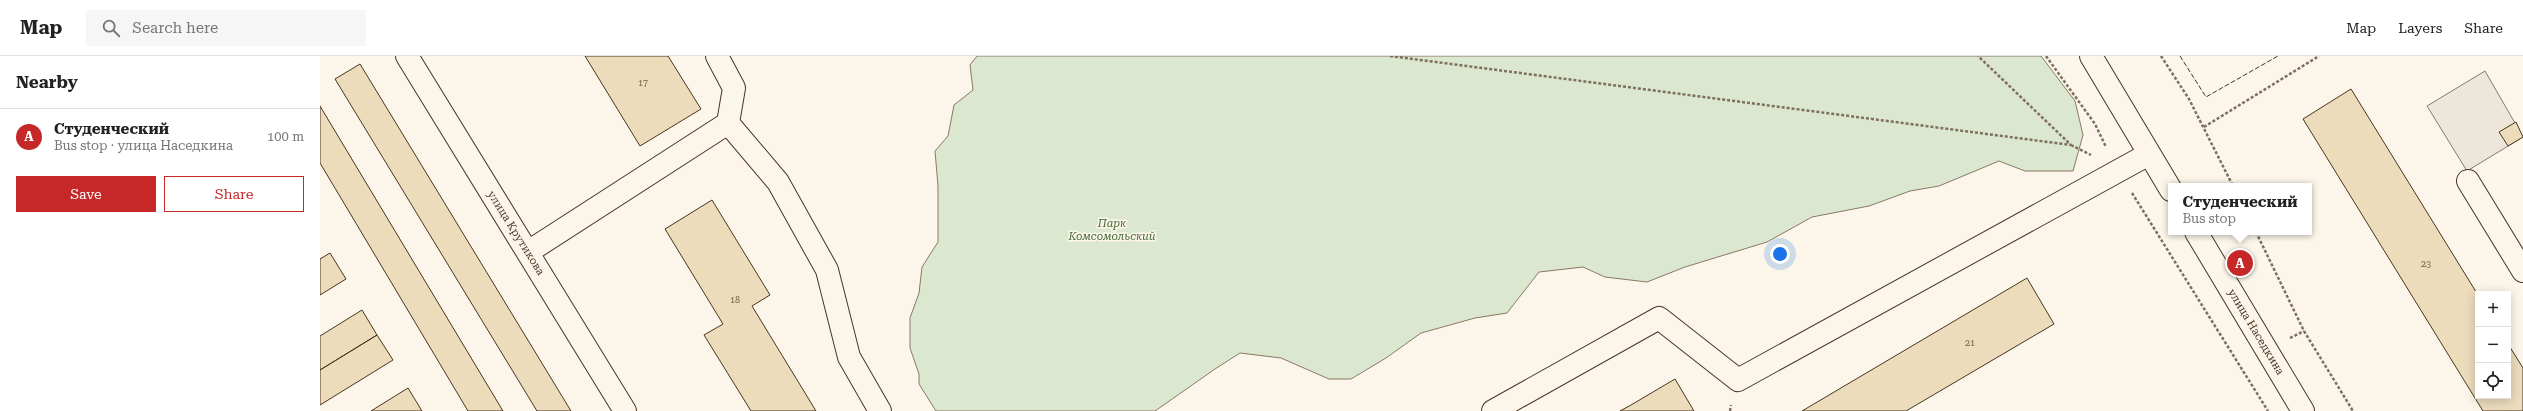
<!DOCTYPE html>
<html lang="en">
<head>
<meta charset="utf-8">
<style>
  :root { --surface:#fff; --page:#f6f6f6; --text:#222; --muted:#767676; --line:#e0e0e0; --accent:#c62828 }
  body { margin:0; font-family:"Roboto Serif",serif; background:var(--page); color:var(--text) }
  .controls { position:absolute; right:12px; bottom:12px; display:grid; overflow:hidden; border-radius:0px; box-shadow:0 2px 10px #0003 }
  .controls button { width:36px; height:36px; display:grid; place-items:center; padding:0; border:0; border-bottom:1px solid var(--line); background:var(--surface); color:var(--text); font:20px sans-serif }
  .you { position:absolute; left:1460px; top:198px; width:14px; height:14px; margin:-10px; border:3px solid #fff; border-radius:50%; background:#1a73e8; box-shadow:0 0 0 6px #1a73e833 }
  .badge { display:grid; place-items:center; width:26px; height:26px; border-radius:50%; background:var(--accent); color:#fff; font-size:13px; font-weight:700 }
  .pin { position:absolute; translate:-50% -50%; border:2px solid #fff; box-shadow:0 1px 4px #0006 }
  .popup { position:absolute; left:1848px; top:127px; width:144px; height:52px; box-sizing:border-box; display:grid; place-content:center; border-radius:0px; background:var(--surface); filter:drop-shadow(0 1px 3px #0005); font-size:13px; white-space:nowrap; color:var(--muted) }
  .popup b { font-size:15px; color:var(--text) }
  .popup::after { content:''; position:absolute; left:50%; top:100%; margin-left:-8px; border:8px solid transparent; border-top-color:var(--surface) }
  .list { margin:0; padding:0; list-style:none }
  h2 { display:flex; justify-content:space-between; align-items:center; height:52px; margin:0; padding:0 16px; font-size:17px }
  h2 small { font-size:13px; font-weight:400; color:var(--muted) }
  .list li { display:grid; grid-template-columns:26px 1fr auto; gap:12px; align-items:center; box-sizing:border-box; height:56px; padding:0 16px; border-top:1px solid var(--line) }
  .list b { display:block; font-size:15px; white-space:nowrap }
  .list p { margin:0; font-size:13px; white-space:nowrap; color:var(--muted) }
  .list em { font-size:13px; font-style:normal; color:var(--muted) }
  .actions { display:flex; gap:8px; padding:12px 16px }
  .actions a { flex:1; padding:9px 0; border:1px solid var(--accent); border-radius:0px; text-align:center; font-size:14px; color:var(--accent) }
  .actions .main { background:var(--accent); color:#fff }
  .icon { flex:none; width:22px; height:22px; fill:none; stroke:currentColor; stroke-width:2; stroke-linecap:round; stroke-linejoin:round }
  .map { position:relative; flex:none; width:2203px; height:355px; overflow:hidden }
  header { display:flex; align-items:center; gap:24px; box-sizing:border-box; height:56px; padding:0 20px; background:var(--surface); border-bottom:1px solid var(--line) }
  header strong { font-size:19px }
  nav { display:flex; gap:22px; margin-inline-start:auto; font-size:14px }
  .search { width:280px; height:36px; background:var(--page); display:flex; align-items:center; gap:10px; box-sizing:border-box; padding:0 14px; border-radius:0px; color:var(--muted); font-size:15px }
  main { display:flex }
  aside { flex:1; background:var(--surface) }
  .map>svg:first-child { display:block }
  .green { fill:#dce7d0; stroke:#887966 }
  .parking { fill:#ede7d9; stroke:#887966 }
  .building { fill:#ecdcbc; stroke:#4a3520 }
  .lines { fill:none; stroke-linecap:round; stroke-linejoin:round }
  .minor-casing { stroke:#4a3520; stroke-width:24 }
  .major-casing { stroke:#4a3520; stroke-width:24 }
  .path { stroke:#7f6f5c; stroke-width:2.5; stroke-dasharray:3 2; stroke-linecap:butt }
  .minor { stroke:#fbf6e9; stroke-width:22 }
  .major { stroke:#fbf6e9; stroke-width:22 }
  .fence { stroke:#4a3520; stroke-width:1; stroke-dasharray:5 2; stroke-linecap:butt }
  .labels { text-anchor:middle; dominant-baseline:central; stroke-width:3; stroke-linejoin:round; paint-order:stroke }
  .number-label { font-size:9px; fill:#725f47 }
  .park-label { font-size:11px; font-style:italic; fill:#436837; stroke:#fbf6e9 }
  .street-label { font-size:11px; fill:#4a3520; stroke:#fbf6e9 }
</style>
</head>
<body>
<header>
<strong>Map</strong>
<div class="search"><svg class="icon" aria-label="search" viewBox="0 0 24 24"><circle cx="10" cy="10" r="6"/><path d="M15 15l6 6"/></svg>Search here</div>
<nav><a>Map</a><a>Layers</a><a>Share</a></nav>
</header>
<main>
<aside>
<h2>Nearby<small></small></h2>
<ul class="list">
<li><span class="badge">A</span><div><b>Студенческий</b><p>Bus stop · улица Наседкина</p></div><em>100 m</em></li>
</ul>
<div class="actions"><a class="main">Save</a><a>Share</a></div>
</aside>
<div class="map">
<svg width="2203" height="355" viewBox="0 0 2203 355">
  <rect width="100%" height="100%" fill="#fbf6e9"/>
  <path class="green" d="M657 0H1721L1755 45 1763 79 1753 115H1705L1679 105 1619 130 1590 135 1549 150 1492 161 1447 186 1365 211 1327 226 1285 221 1263 211 1219 216 1187 257 1155 262 1101 277 1066 302 1031 323H1009L961 302 920 297 895 313 835 355H616L599 328V318L590 292V262L599 237 602 211 618 186V130L615 95 628 80 634 49 653 34 650 9Z"/>
  <path class="parking" d="M2165 15 2203 81 2147 115 2107 50Z"/>
  <path class="building" d="M265 0H348L381 53 320 90Z
    M40 8 251 355H217L15 23Z
    M2031 33 2158 239V340H2188V288L2203 312V355H2163L1983 63Z
    M0 50 183 355H148L0 107Z
    M2196 66 2203 81 2188 90 2179 76Z
    M392 144 450 239 432 250 496 355H431L384 279 403 268 345 173Z
    M10 197 26 223 0 239V203Z
    M1707 222 1734 268 1586 355H1482Z
    M42 254 57 279 0 314V280Z
    M57 279 73 304 0 349V314Z
    M1355 323 1374 355H1300L1311 349Z
    M88 332 102 355H51Z"/>
  <g class="lines">
    <defs>
      <path id="minor" d="M87 0 305 355
        M397 0 414 32 408 67 458 126 507 214 529 301 560 355
        M2148 125 2203 215
        M208 196 408 67
        M1173 355 1339 262 1418 324 1829 98"/>
      <path id="major" d="M1771 0 1851 134
        M1876 176 1983 355"/>
    </defs>
    <use href="#minor" class="minor-casing"/>
    <use href="#major" class="major-casing"/>
    <path class="path" d="M1070 0 1751 89 1658 0
      M1726 0 1775 68 1786 91
      M1841 0 1869 43 1913 130
      M1884 71 1999 0
      M1751 89 1771 99
      M1812 137 1948 355
      M1936 176 1984 275 2033 355
      M1970 282 1984 275
      M1410 355 1411 349"/>
    <use href="#minor" class="minor"/>
    <use href="#major" class="major"/>
    <path class="fence" d="M1860 0 1886 41 1958 0"/>
  </g>
  <g class="labels">
    <g class="number-label">
      <text x="323" y="27">17</text>
      <text x="2106" y="208">23</text>
      <text x="415" y="244">18</text>
      <text x="1650" y="287">21</text>
    </g>
    <g class="park-label">
      <text x="792" y="167">Парк<tspan x="792" dy="13">Комсомольский</tspan></text>
    </g>
    <g class="street-label">
      <text transform="translate(196 177) rotate(58)">улица Крутикова</text>
      <text transform="translate(1936 276) rotate(59)">улица Наседкина</text>
    </g>
  </g>
</svg>
<div class="controls">
<button>+</button>
<button>−</button>
<button><svg class="icon" aria-label="locate" viewBox="0 0 24 24"><circle cx="12" cy="12" r="6"/><path d="M12 2v4M12 18v4M2 12h4M18 12h4"/></svg></button>
</div>
<div class="you"></div>
<div class="pin badge" style="left:1920px;top:207px">A</div>
<div class="popup"><b>Студенческий</b>Bus stop</div>
</div>
</main>
</body>
</html>
